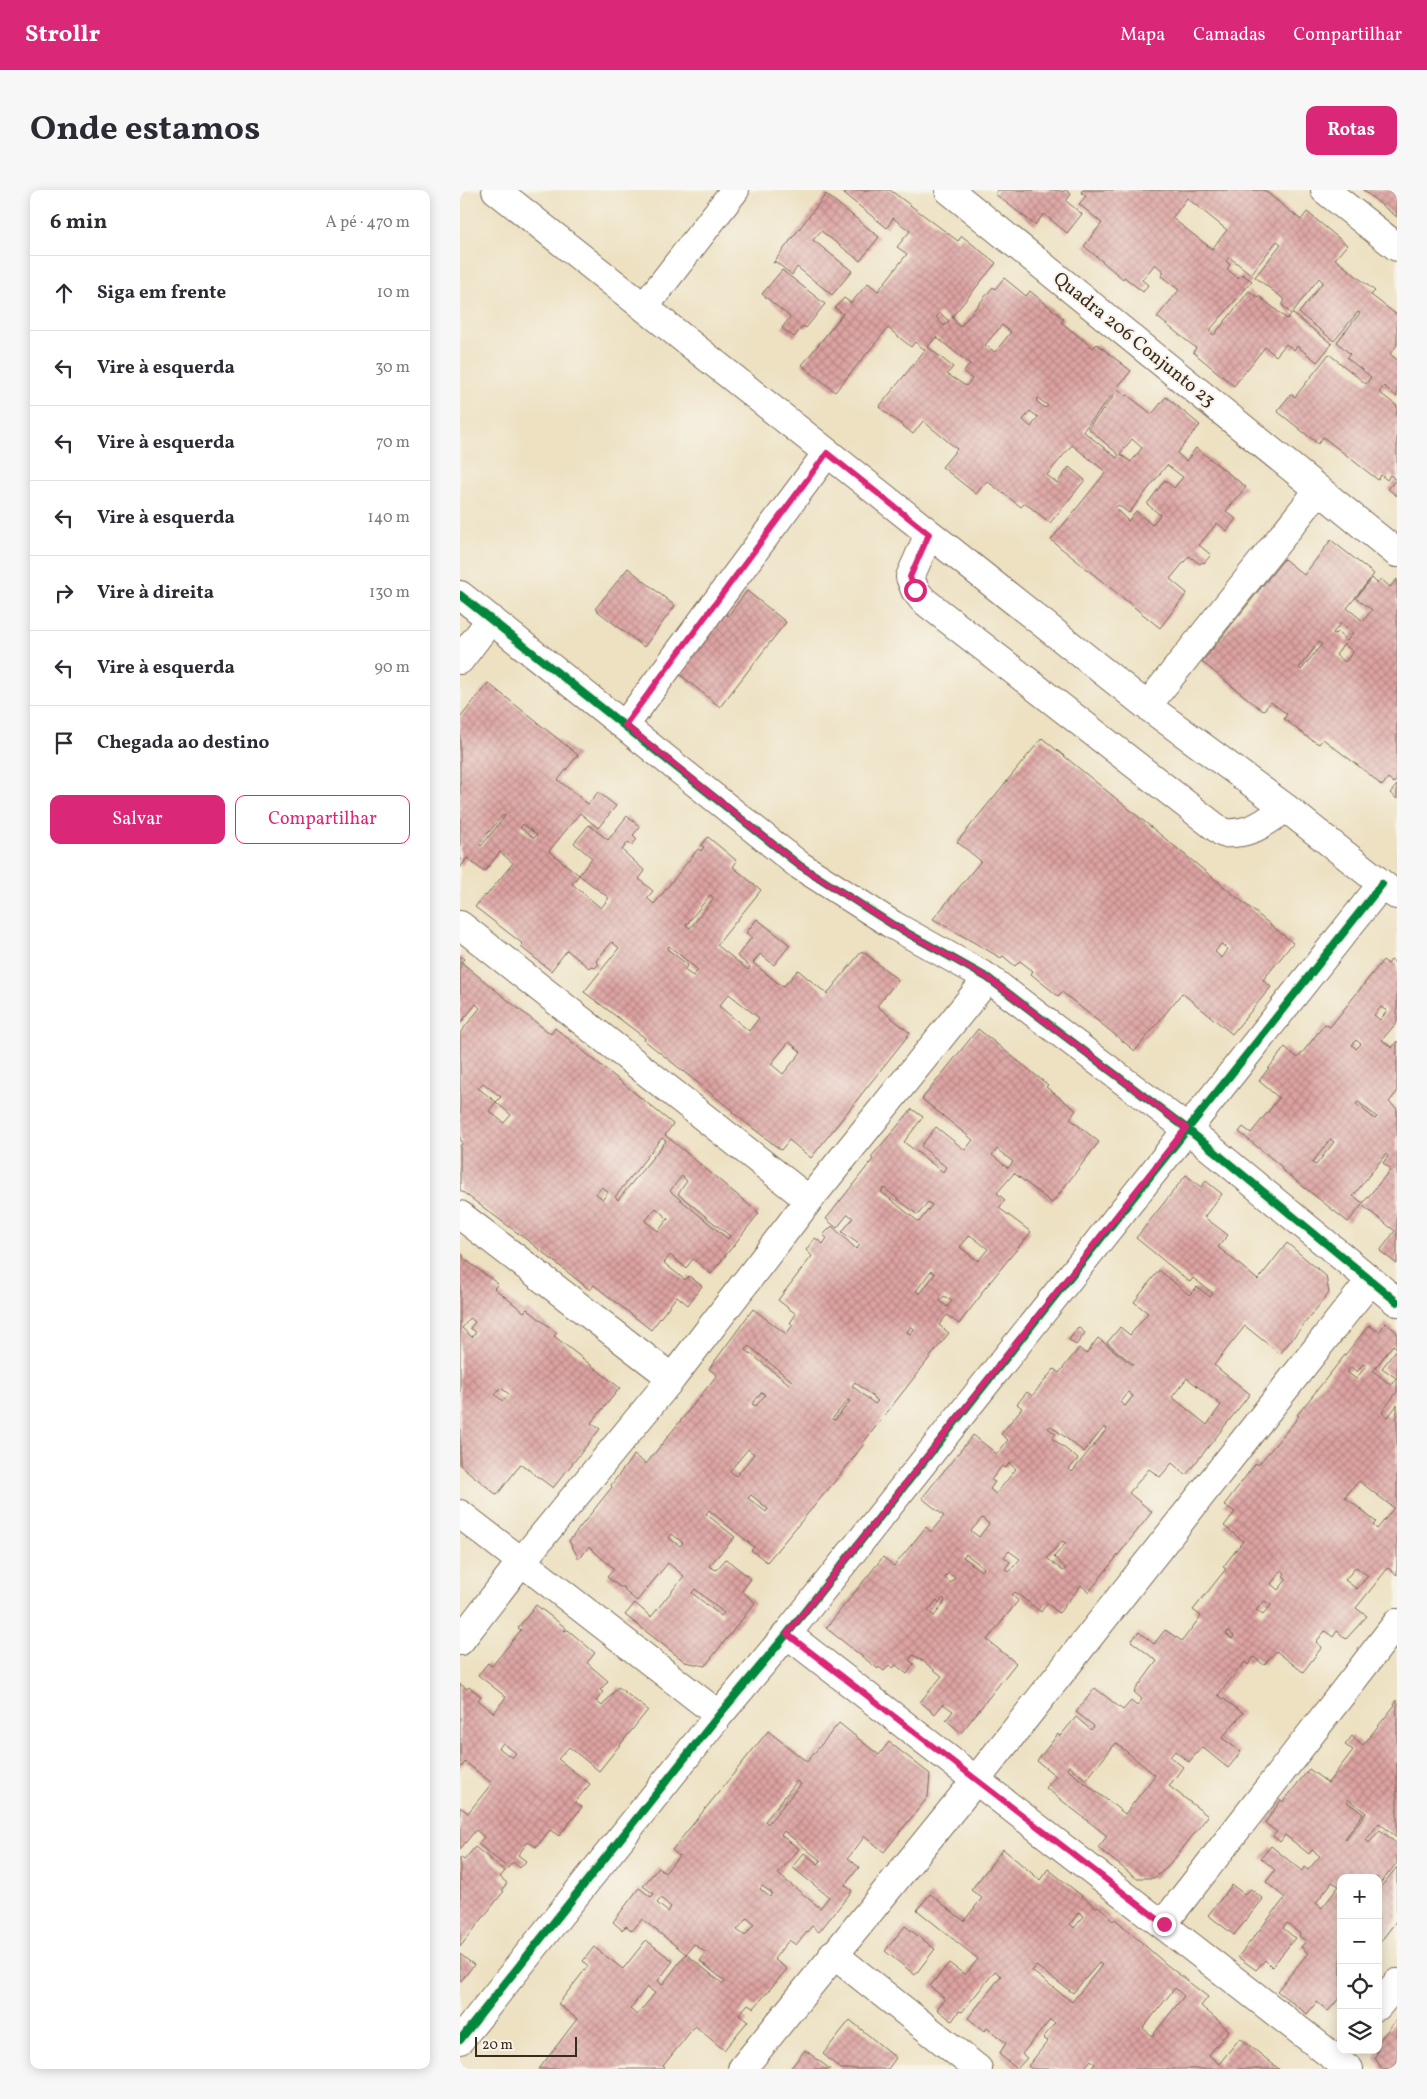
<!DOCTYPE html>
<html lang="pt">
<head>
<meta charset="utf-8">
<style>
  :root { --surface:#fff; --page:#f7f7f7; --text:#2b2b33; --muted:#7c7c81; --line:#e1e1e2; --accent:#db2777 }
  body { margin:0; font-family:Vollkorn,serif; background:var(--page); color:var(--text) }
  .controls { position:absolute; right:15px; bottom:15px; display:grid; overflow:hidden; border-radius:10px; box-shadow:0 2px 12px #0003 }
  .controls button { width:45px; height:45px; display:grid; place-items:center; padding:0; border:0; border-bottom:1px solid var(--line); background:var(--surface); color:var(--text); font:25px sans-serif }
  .scale { position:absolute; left:15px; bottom:12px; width:102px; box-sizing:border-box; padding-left:5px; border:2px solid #3b2a1e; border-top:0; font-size:14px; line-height:18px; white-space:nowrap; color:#3b2a1e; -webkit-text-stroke:4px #f7f3e8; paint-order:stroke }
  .stop { position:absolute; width:15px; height:15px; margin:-11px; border:4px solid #db2777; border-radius:50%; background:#fff }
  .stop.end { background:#db2777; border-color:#fff; box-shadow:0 1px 5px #0008 }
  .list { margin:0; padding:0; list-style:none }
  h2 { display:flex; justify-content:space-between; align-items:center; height:65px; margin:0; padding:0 20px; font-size:21px }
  h2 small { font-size:16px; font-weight:400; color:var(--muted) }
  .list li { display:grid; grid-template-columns:32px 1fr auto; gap:15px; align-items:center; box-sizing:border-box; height:75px; padding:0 20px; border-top:1px solid var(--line) }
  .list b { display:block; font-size:19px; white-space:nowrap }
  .list em { font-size:16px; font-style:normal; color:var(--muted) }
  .actions { display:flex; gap:10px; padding:15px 20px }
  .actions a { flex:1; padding:11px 0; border:1px solid var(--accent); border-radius:10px; text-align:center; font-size:18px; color:var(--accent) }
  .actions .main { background:var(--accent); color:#fff }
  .icon { flex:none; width:28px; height:28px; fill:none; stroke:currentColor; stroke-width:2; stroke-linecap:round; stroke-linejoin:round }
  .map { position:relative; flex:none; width:937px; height:1879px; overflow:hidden; border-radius:10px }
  header { display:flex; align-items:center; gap:30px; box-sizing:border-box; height:70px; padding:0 25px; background:var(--accent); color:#fff }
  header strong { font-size:24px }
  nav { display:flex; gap:28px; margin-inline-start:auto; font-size:18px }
  .intro { display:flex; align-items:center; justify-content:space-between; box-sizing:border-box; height:120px; padding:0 30px }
  h1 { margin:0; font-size:35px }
  .button { padding:12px 22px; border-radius:10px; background:var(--accent); color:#fff; font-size:18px; font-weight:700 }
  main { display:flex; gap:30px; padding:0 30px }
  aside { flex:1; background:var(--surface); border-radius:10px; box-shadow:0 2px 12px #0003 }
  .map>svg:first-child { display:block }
  .building { fill:url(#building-cross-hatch); fill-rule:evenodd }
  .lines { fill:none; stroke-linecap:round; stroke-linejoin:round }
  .minor-casing { stroke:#796a57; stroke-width:30 }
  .minor { stroke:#fff; stroke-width:28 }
  .cycleway-casing { stroke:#f7f3e8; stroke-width:11 }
  .cycleway { stroke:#00873e; stroke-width:8 }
  .route { stroke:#db2777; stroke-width:6 }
  .labels { text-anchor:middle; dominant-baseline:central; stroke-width:4; stroke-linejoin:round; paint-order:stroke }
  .street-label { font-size:19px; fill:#3b2a1e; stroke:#f7f3e8 }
</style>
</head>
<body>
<header>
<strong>Strollr</strong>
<nav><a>Mapa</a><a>Camadas</a><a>Compartilhar</a></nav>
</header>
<div class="intro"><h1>Onde estamos</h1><a class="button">Rotas</a></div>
<main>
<aside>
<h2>6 min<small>A pé · 470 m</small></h2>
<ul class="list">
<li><svg class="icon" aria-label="ahead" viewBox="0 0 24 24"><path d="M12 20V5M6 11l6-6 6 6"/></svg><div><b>Siga em frente</b></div><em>10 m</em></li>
<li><svg class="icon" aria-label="left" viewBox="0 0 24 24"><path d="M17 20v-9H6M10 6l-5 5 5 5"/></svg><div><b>Vire à esquerda</b></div><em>30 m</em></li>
<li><svg class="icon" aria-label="left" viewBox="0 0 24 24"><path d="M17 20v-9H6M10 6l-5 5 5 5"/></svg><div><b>Vire à esquerda</b></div><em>70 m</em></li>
<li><svg class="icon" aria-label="left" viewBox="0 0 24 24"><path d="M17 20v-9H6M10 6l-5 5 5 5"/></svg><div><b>Vire à esquerda</b></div><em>140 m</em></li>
<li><svg class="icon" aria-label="right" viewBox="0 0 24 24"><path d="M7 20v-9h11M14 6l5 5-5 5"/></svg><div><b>Vire à direita</b></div><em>130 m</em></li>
<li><svg class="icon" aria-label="left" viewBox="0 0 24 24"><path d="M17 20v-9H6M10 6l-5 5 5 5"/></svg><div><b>Vire à esquerda</b></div><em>90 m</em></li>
<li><svg class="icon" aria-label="arrive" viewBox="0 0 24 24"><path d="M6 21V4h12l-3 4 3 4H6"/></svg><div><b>Chegada ao destino</b></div></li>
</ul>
<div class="actions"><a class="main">Salvar</a><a>Compartilhar</a></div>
</aside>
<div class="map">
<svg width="937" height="1879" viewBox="0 0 937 1879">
  <defs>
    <pattern id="building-cross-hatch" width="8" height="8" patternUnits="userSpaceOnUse" patternTransform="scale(1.25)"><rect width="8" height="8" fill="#dda3a2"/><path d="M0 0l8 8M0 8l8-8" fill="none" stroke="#b48583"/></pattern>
  </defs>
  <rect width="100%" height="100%" fill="#f7f3e8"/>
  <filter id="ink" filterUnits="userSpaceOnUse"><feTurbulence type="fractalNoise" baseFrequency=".02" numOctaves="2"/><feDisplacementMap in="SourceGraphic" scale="10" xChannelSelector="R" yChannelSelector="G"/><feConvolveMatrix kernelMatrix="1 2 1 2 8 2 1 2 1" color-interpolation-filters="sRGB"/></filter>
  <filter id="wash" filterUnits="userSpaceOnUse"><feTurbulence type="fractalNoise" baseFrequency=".0096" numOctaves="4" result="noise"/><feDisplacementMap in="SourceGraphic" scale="20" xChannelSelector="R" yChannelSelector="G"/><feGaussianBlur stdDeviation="1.12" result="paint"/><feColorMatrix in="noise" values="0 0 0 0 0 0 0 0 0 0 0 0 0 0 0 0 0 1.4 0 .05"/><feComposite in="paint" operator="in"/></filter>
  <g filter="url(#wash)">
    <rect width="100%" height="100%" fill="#ede1c2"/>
    <g id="blocks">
      <path class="building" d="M387 0H430L498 51 502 46 536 73 492 127 500 137 533 97 535 99 544 88 566 106 570 101 604 129 601 132 633 158 637 154 671 181 657 198 666 206 667 205 692 224 706 207 740 235 717 263 726 271 736 258 786 297 766 321 776 329 767 341 757 333 739 355 751 365 744 373 742 372 740 374 729 366 710 389 727 403 700 438 591 350 646 282 612 255 587 285 597 293 609 277 625 290 590 333 565 313 561 317 527 291 516 304 482 277 497 259 463 231 453 244 419 217 465 160 455 152 451 157 428 138 375 202 342 175 383 124 375 118 384 108 391 113 408 93 418 101 447 64 437 57 450 41 433 28 427 38 384 4ZM480 123 489 131 484 136 476 127ZM542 135 551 142 535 162 525 155ZM476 147 510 174 504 182 512 189 506 196 487 184 493 177 468 157ZM653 204 654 206 628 238 659 265 657 268 623 241ZM578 208 588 216 585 218 576 211ZM570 221 578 227 571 237 563 230ZM672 249 682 258 671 272 660 264ZM707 275 723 287 714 298 705 290 687 314 700 325 692 335 676 321 668 331 655 318 658 315 669 323Z
        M538 0H600L602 2 606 0 611 4 606 11 622 24 607 43 584 24 575 35 535 4Z
        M623 0H804L841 30 847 22 887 55 875 69 915 101 911 105 937 125V155L930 164 937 170V207L924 196 919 202 937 216V306L928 299 936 290 930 285 927 290 921 285 918 290 863 247 858 254 817 221 831 204 835 207 869 164 906 194 911 187 887 168 890 164 877 152 900 123 898 122 874 151 839 123 863 92 859 88 832 123 872 154 857 172 837 156 834 160 826 154 816 166 805 157 774 196 733 162 736 158 697 127 719 100 701 86 704 82 695 74 682 90 688 95 683 102 664 87 663 89 624 56 642 33 619 14 626 6 621 2ZM727 8 767 40 752 59 712 28ZM817 51 821 54 795 87 825 110 822 115 831 124 827 129 799 106 798 108 789 101 754 145 749 141 792 91 782 84 778 88 767 79 770 75 766 71 769 67 791 84Z
        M903 0H937V27L919 13Z
        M366 4 419 47 400 71 361 41 353 50 392 81 372 105 337 77 332 85 316 72 313 73Z
        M322 80 365 114 346 138 343 136 334 147 322 138 330 127 302 104Z
        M871 350 914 384 887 418 903 431 912 420 896 408 912 388 917 393 921 389 930 397 937 389V589L934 593 928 588 922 596 909 584 863 549 859 554 847 547 824 529 827 524 811 512 803 521 742 472 824 369 844 385ZM881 433 893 443 887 451 877 442 875 444 873 443ZM859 452 862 454 841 480 839 478ZM884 454 893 462 885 472 876 465Z
        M168 378 215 416 184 457 135 419Z
        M287 401 326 432 260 517 218 483 264 423 268 426Z
        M28 493 118 565 98 590 128 614 138 602 156 616 138 638 120 623 89 661 119 685 112 694 141 718 149 708 119 685 132 668 114 653 129 635 148 650 167 626 180 637 173 645 177 649 172 655 168 652 162 660 185 681 179 689 193 701 187 708 194 714 238 659 241 661 244 657 241 655 248 647 277 671 273 677 301 700 257 755 288 780 290 777 277 766 292 747 286 743 297 729 330 755 314 775 300 764 293 773 323 797 338 780 367 804 402 761 438 790 417 816 450 843 351 968 329 950 321 960 272 922 273 921 184 850 185 848 124 802 159 758 152 752 136 771 139 774 135 778 131 776 129 778 107 760 91 781 61 757 63 754 15 717 25 705 26 706 53 673 40 662 24 682 7 668 0 678V528ZM43 625 45 626 21 656 19 654ZM63 634 77 645 74 648 60 638ZM250 705 254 708 230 738 226 735ZM209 756 238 780 233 786 224 780 228 775 207 759ZM269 804 299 828 289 841 259 816ZM329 852 341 862 323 884 311 874Z
        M582 548 833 753 803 790 811 797 772 844 722 803 675 861 602 802 598 806 571 784 573 781 560 771 555 776 543 766 541 768 473 729 521 671 497 652ZM761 754 768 759 762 768 755 762Z
        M937 595V609L930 603Z
        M0 766 4 769 1 772 60 820 91 844 95 838 213 934 205 945 299 1023 251 1084 233 1069 226 1078 210 1065 204 1073 225 1090 229 1086 242 1096 228 1115 217 1106 191 1140 134 1095 130 1100 71 1053 0 1000V956L3 952 0 950V843L20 818 16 814 0 834ZM23 893 41 907 36 912 51 925 44 933 29 921 36 912 18 898ZM202 948 206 951 158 1010 155 1007ZM222 986 227 991 218 1004 270 1046 268 1049 210 1001ZM142 997 148 1002 143 1009 136 1004ZM196 1018 208 1029 198 1041 185 1031Z
        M923 770 928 774 931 770 937 774V832L922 850 932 858 937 851V902L929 912 937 919V1074L920 1061 935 1041 902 1015 888 1032 821 979 822 977 779 942 783 937 791 943 819 908 799 891 825 857 838 868 865 834 870 837ZM921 817 927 821 920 830 914 825ZM896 850 901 854 896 859 892 855ZM898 912 917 927 915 929 896 914ZM870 949 874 952 856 975 852 973ZM926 964 928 966 923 973 931 979 903 1013 893 1006Z
        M518 839 588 895 586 897 616 920 610 929 639 952 592 1013 554 983 537 1003 545 1010 539 1018 571 1042 521 1103 522 1104 499 1134 487 1125 479 1135 489 1143 403 1253 404 1254 381 1284 307 1372 291 1360 294 1357 249 1320 246 1324 275 1347 249 1376 256 1380 266 1369 291 1389 282 1401 295 1413 245 1476 225 1472 165 1425 175 1413 191 1427 224 1386 208 1373 177 1411 165 1401 164 1397H160L147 1387 154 1379 129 1357 119 1369 109 1351 152 1297 151 1295 174 1265 186 1274 257 1185 249 1179 293 1119 326 1144 333 1135 330 1133 336 1124 318 1110 352 1066 346 1060 355 1048 363 1054 367 1048 363 1045 372 1036 396 1059 400 1055 382 1042 393 1028 388 1024 377 1038 366 1029 413 969 411 967 452 919 463 927 444 952 483 982 486 977 461 956 476 937 505 960 513 950 462 909ZM537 959 553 972 548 978 532 965ZM424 998 458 1025 468 1012 472 1015 459 1032 421 1002ZM510 1045 528 1059 518 1071 500 1057ZM471 1081 475 1084 460 1104 456 1101ZM484 1106 492 1111 487 1117 480 1111ZM451 1136 454 1139 450 1144 447 1142ZM289 1156 332 1191 329 1194 286 1160ZM395 1192 418 1211 415 1214 392 1196ZM302 1202 305 1205 296 1216 292 1214ZM388 1210 390 1211 375 1230 372 1229ZM288 1259 294 1264 276 1286 270 1281ZM291 1305 308 1319 306 1322 288 1308ZM212 1344 223 1353 220 1356 209 1348ZM235 1399 264 1423 261 1426 232 1403Z
        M726 985 741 997 746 991 762 1004 744 1027 768 1045 758 1057 798 1090 827 1053 866 1086 869 1103 820 1164 785 1136 754 1175 790 1204 726 1285 712 1273 700 1287 689 1279 669 1303 692 1322 629 1402 621 1395 599 1423 587 1413 581 1422 555 1402 552 1405 558 1411 527 1450 556 1473 501 1543 486 1530 493 1521 483 1514 475 1524 460 1512 482 1486 463 1471 453 1465 449 1470 454 1474 447 1484 436 1475 433 1478 429 1475 424 1481 419 1477 418 1479 366 1438 423 1367 434 1376 466 1337 471 1342 484 1326 462 1308 513 1245 537 1264 548 1250 541 1244 562 1218 557 1214 567 1202 572 1206 594 1179 599 1183 619 1158 626 1164 638 1148 672 1175 673 1174 647 1153 660 1137 670 1145 688 1123 674 1112 699 1080 729 1105 737 1097 750 1107 753 1103 733 1088 730 1092 676 1048ZM727 1188 761 1215 747 1235 712 1207ZM668 1202 673 1206 665 1216 660 1212ZM591 1236 624 1262 644 1237 647 1239 612 1282 609 1279 618 1269 592 1248 596 1244 588 1238ZM549 1273 556 1279 536 1304 530 1299 535 1292 531 1290 542 1276 546 1278ZM522 1328 529 1334 519 1347 511 1341ZM602 1351 606 1353 594 1367 606 1378 603 1381 587 1368ZM549 1361 560 1369 549 1382 545 1379 550 1372 544 1367ZM506 1364 524 1378 521 1381 503 1367ZM488 1383 495 1388 491 1393 485 1388ZM483 1408 485 1410 483 1415 474 1426 468 1421 477 1410 479 1413Z
        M0 1063 4 1066 3 1068 38 1094 34 1098 64 1122 67 1119 97 1143 94 1146 160 1198 131 1233 140 1239 93 1298 61 1274 37 1305 0 1275ZM10 1128 15 1132 10 1138 16 1142 12 1147 2 1138ZM41 1198 49 1204 43 1211 35 1205Z
        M926 1133 937 1142V1158L933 1155 913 1181 931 1195 936 1188 922 1178 937 1159V1202L922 1222 928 1227 937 1215V1385L928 1378 896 1418 907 1426 886 1449 877 1441 873 1447 865 1441 856 1452 862 1457 843 1482 816 1461 804 1475 794 1467 788 1475 785 1472 758 1505 783 1523 762 1548 781 1562 768 1578 742 1557 729 1572 715 1561 710 1567 723 1577 709 1596 748 1626 708 1677 694 1688H676L638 1658 647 1646 586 1598 596 1586 577 1571 598 1544 600 1546 616 1527 631 1540 634 1536 616 1522 635 1498 663 1520 671 1511 677 1516 682 1509 674 1502 697 1471 671 1451 679 1442 694 1454 705 1440 722 1451 741 1426 733 1420 766 1379 763 1377 783 1351 764 1336 775 1322 764 1315 796 1273 798 1275 831 1236 839 1226 837 1225 909 1135 919 1142ZM903 1174 906 1176 896 1189 887 1182 891 1177 897 1182ZM899 1291 934 1318 917 1339 913 1335 916 1332 885 1307ZM896 1377 908 1386 897 1399 885 1390ZM822 1380 825 1383 823 1386 827 1389 818 1400 811 1394ZM805 1411 811 1415 803 1425 796 1420ZM768 1441 774 1446 772 1449 766 1444ZM656 1553 695 1585 665 1624 607 1579 609 1576 626 1590Z
        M618 1137 625 1143 616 1155 609 1150Z
        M76 1415 106 1438 104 1441 108 1440 135 1463 127 1473 148 1491 140 1500 143 1502 136 1511 142 1516 158 1497 188 1520 139 1581 109 1557 98 1569 130 1594 115 1612 122 1617 99 1646 90 1640 76 1657 68 1652 58 1665 66 1671 60 1678 53 1672 48 1678 18 1654 24 1647 16 1640 0 1659V1617L8 1623 32 1593 5 1572 0 1579V1494L7 1499 9 1497 21 1506 18 1510 34 1523 46 1507 18 1485 28 1473 32 1476 61 1440 58 1438ZM43 1553 56 1563 52 1568 39 1558Z
        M937 1510V1647L919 1633 906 1650 909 1653 920 1640 937 1654V1673L918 1696V1688H881V1806L868 1821 857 1812 847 1824 817 1801 848 1763 841 1757 846 1751 839 1746 840 1744 827 1733 823 1738 835 1748 812 1777 805 1770 796 1780 778 1767 825 1708 806 1692 815 1680 801 1668 811 1656 842 1681 844 1677 848 1680 860 1666 852 1660 849 1664 825 1645 820 1652 813 1646 817 1642 805 1633 821 1610 823 1612 849 1579 868 1593 893 1560 885 1555 892 1546 903 1555 935 1515 934 1514ZM888 1609 906 1623 886 1649 885 1648 903 1624 886 1611ZM872 1692 879 1696 862 1718 856 1713Z
        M379 1533 419 1565 429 1552 470 1584 468 1607 424 1662 405 1646 388 1668 399 1677 385 1695 392 1701 359 1742 352 1736 336 1755 329 1750 314 1769 327 1779 294 1818 288 1814 279 1824 288 1831 264 1860 235 1836 203 1876 206 1879H79L117 1829 98 1814 128 1776 123 1771 134 1757 163 1779 186 1750 213 1771 198 1791 202 1795 226 1764 182 1729 172 1741 166 1736 162 1740 153 1732 179 1698 191 1707 194 1704 183 1696 199 1677 205 1683 219 1666 212 1660 308 1541 347 1572ZM337 1591 341 1594 308 1634 305 1631ZM324 1641 361 1671 358 1674 344 1663 332 1677 369 1707 360 1718 318 1684 339 1659 321 1645ZM302 1696 312 1703 310 1707 300 1699ZM201 1708 211 1717 208 1722 197 1713ZM287 1728 294 1734 285 1746 277 1740ZM234 1754 246 1763 240 1771 265 1791 263 1794 226 1764ZM187 1797 195 1803 177 1825 170 1819Z
        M15 1657 45 1681 40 1687 47 1693 42 1700 44 1701 0 1757V1667L4 1670Z
        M543 1659 580 1690 588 1679 636 1717 638 1716 650 1726 649 1728 653 1731 655 1729 707 1775 748 1807 741 1816 769 1840 749 1865 759 1874 780 1848 819 1879H631L635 1874 631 1870 624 1879H572L568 1876 588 1851 583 1848 595 1833 590 1830 562 1864 567 1868 557 1879 539 1864 546 1853 527 1838 524 1841 508 1828 541 1786 535 1781 502 1822 499 1821 492 1831 477 1819 485 1809 470 1796 489 1773 505 1785 518 1769 457 1720 470 1704 504 1731 522 1708 511 1700ZM619 1722 624 1726 614 1738 610 1734ZM639 1773 642 1775 612 1812 572 1781 576 1776 613 1803ZM715 1798 724 1806 692 1846 683 1838Z
        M937 1677V1730L918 1755V1700Z
        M772 1695 784 1704 791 1699 803 1709 774 1745 748 1725Z
        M445 1736 475 1759 455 1785 425 1761Z
        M0 1764 14 1775 0 1792Z
        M937 1829V1879H922L915 1868 918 1860V1852Z
        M390 1830 436 1868 428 1879H381L363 1864Z
        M345 1860 370 1879H330Z"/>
    </g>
  </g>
  <g filter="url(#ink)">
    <use href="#blocks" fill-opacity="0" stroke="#796a57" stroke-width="1"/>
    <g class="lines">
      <defs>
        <path id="minor" d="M36 0 687 516 826 618 936 705
          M489 0 937 363
          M865 0 937 57
          M185 116 275 0
          M469 344 450 387 455 400 463 410 763 643C791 645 804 633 826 618
          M0 405 339 675 433 735 528 788 726 938 937 1112
          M0 470 31 429
          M687 516 858 301
          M165 535 367 263
          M0 735 349 1010
          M0 1025 212 1188
          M0 1324 259 1525
          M327 1444 889 1879
          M0 1451 61 1372 212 1188 349 1010 528 788
          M703 1734 937 1433
          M373 1764 518 1879
          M918 1816 937 1793
          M0 1850 259 1525 327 1444 922 694
          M282 1879 516 1590 910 1091"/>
      </defs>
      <use href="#minor" class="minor-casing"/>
      <use href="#minor" class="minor"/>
      <defs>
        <path id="cycleway" d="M0 405 339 675 433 735 528 788 726 938 937 1112
          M0 1850 259 1525 327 1444 922 694"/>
      </defs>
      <use href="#cycleway" class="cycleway-casing"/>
      <use href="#cycleway" class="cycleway"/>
    </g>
  </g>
  <g class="lines" filter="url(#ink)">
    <path class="route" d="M455 400 450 387 469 344 367 263 165 535 339 675 433 735 528 788 726 938 327 1444 704 1734"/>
  </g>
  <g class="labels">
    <g class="street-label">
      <text transform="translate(674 150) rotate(39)">Quadra 206 Conjunto 23</text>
    </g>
  </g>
</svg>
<div class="controls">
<button>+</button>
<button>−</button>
<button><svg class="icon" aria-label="locate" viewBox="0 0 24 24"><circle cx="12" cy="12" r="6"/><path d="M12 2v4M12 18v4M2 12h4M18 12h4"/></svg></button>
<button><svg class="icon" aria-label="layers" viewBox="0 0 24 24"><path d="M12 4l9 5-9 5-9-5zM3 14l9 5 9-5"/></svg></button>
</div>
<div class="scale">20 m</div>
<div class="stop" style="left:455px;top:400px"></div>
<div class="stop end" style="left:704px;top:1734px"></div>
</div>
</main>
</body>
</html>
